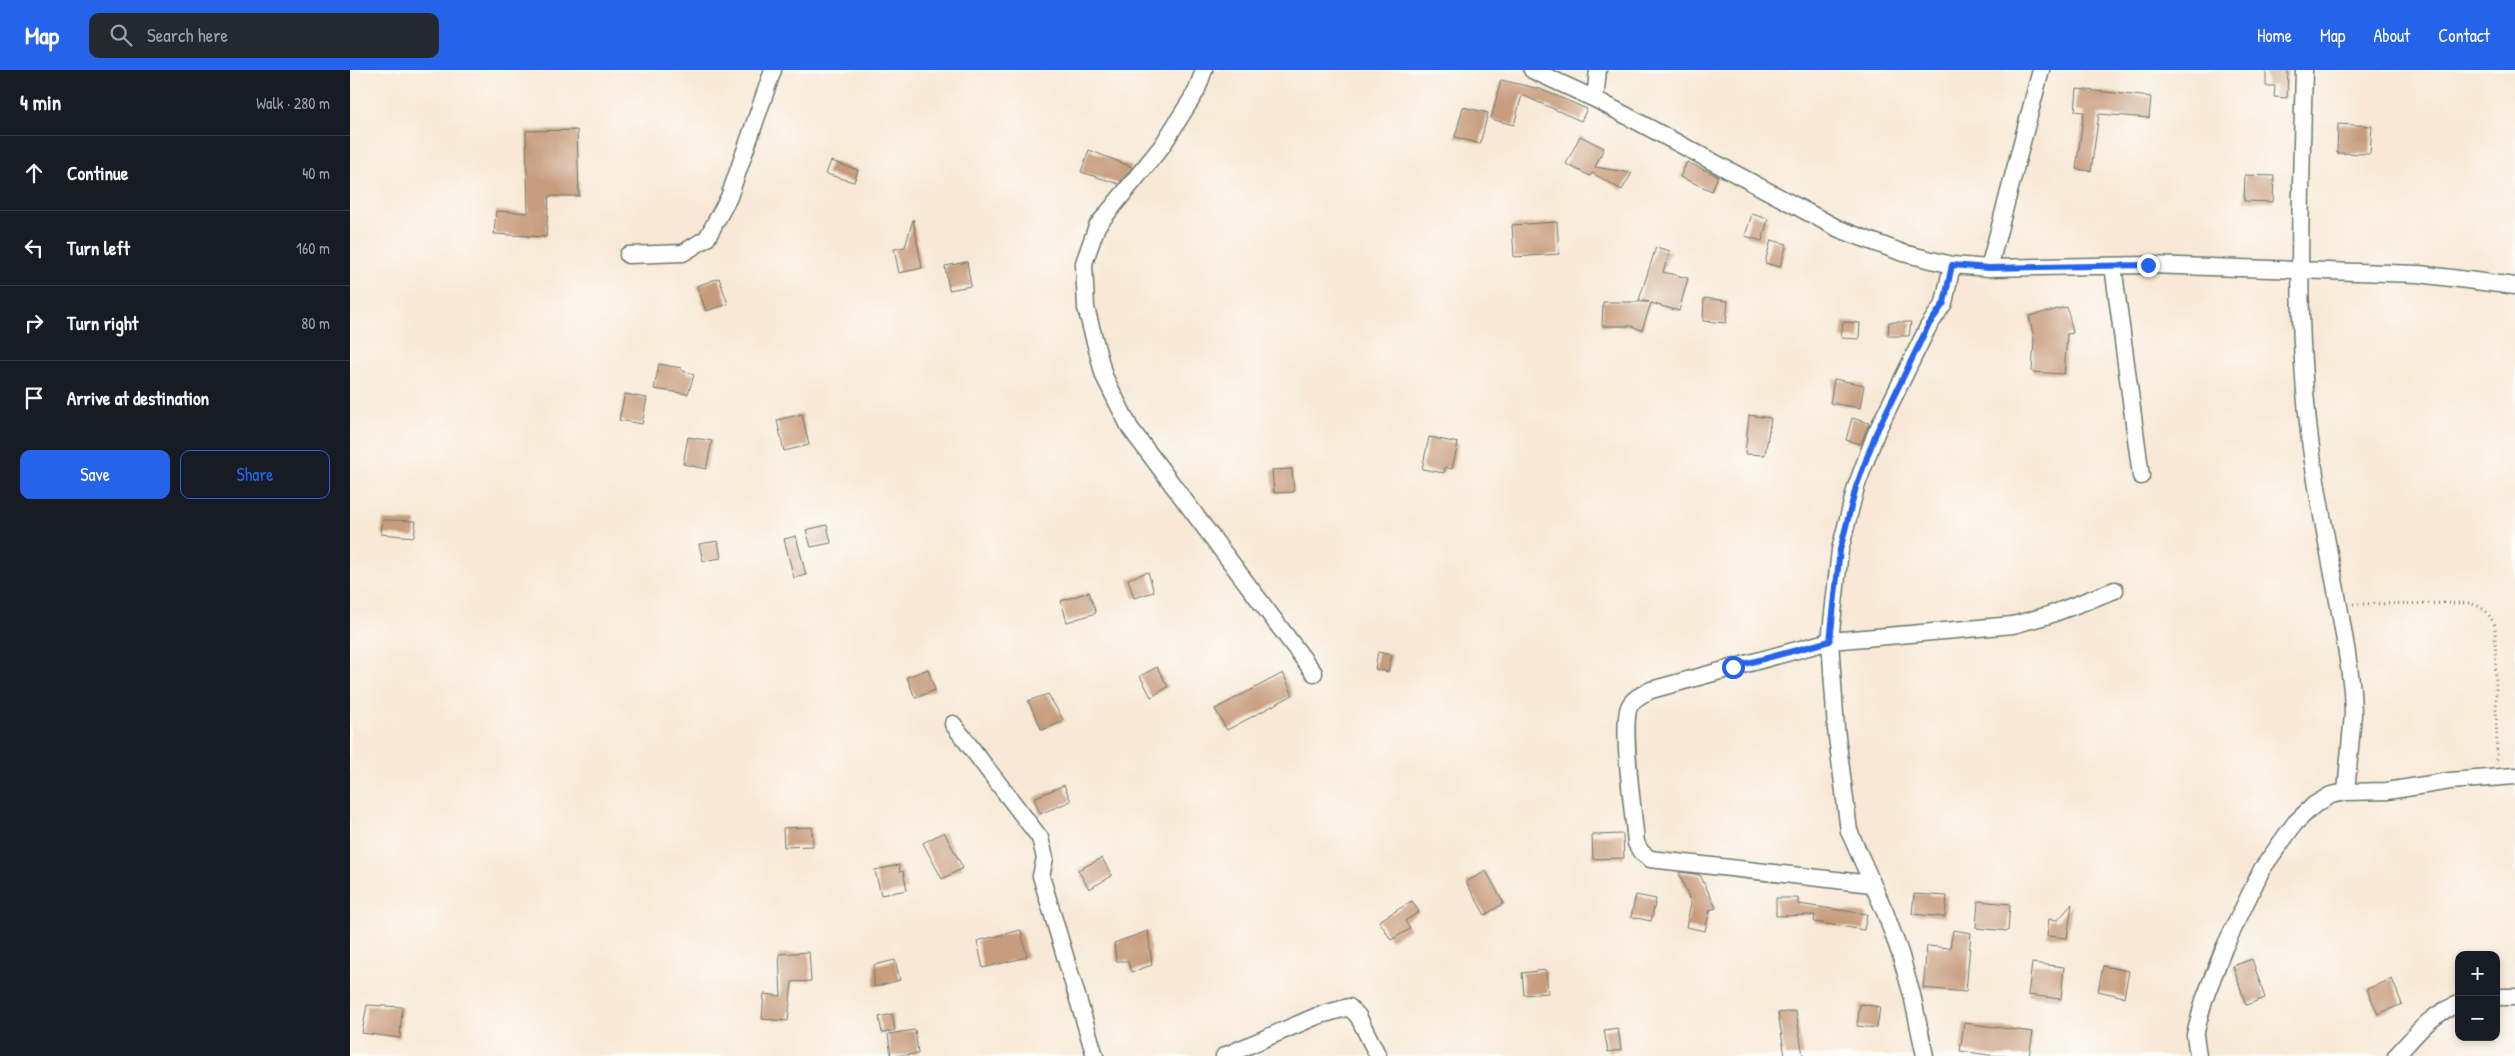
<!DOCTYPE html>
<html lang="en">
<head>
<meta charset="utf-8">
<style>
  :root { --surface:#171b24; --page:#242831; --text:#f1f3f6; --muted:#9ea1a6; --line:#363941; --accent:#2563eb }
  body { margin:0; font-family:"Patrick Hand",sans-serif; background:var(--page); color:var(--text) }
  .controls { position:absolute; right:15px; bottom:15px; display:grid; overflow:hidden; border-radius:10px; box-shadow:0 2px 8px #0003 }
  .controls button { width:45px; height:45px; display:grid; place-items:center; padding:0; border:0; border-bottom:1px solid var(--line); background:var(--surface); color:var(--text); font:25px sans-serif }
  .stop { position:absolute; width:15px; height:15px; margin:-11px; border:4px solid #2563eb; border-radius:50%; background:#fff }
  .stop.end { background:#2563eb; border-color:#fff; box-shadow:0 1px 5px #0008 }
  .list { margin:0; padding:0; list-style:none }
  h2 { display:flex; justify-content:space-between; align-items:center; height:65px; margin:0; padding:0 20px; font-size:21px }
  h2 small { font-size:16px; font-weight:400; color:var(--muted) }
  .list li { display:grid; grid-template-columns:32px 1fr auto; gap:15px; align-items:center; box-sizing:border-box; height:75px; padding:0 20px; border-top:1px solid var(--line) }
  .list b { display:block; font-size:19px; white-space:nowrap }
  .list em { font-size:16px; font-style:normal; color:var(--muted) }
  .actions { display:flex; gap:10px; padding:15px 20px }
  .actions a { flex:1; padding:11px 0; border:1px solid var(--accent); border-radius:10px; text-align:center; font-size:18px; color:var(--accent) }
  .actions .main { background:var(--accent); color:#fff }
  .icon { flex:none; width:28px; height:28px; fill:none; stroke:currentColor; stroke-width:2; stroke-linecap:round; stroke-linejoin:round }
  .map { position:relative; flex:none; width:2165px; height:986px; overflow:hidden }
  header { display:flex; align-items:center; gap:30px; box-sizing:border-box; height:70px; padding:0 25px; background:var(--accent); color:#fff }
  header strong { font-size:24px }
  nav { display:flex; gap:28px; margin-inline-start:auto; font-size:18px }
  .search { width:350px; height:45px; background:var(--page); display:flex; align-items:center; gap:12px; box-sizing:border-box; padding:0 18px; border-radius:10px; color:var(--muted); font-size:19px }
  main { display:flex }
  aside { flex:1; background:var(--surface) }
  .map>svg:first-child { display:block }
  .building { fill:#c79c7d }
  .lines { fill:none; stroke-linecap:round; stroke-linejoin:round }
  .minor-casing { stroke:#6b796c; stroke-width:19 }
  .path { stroke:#6b796c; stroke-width:3; stroke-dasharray:1 4; stroke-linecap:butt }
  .minor { stroke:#fff; stroke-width:16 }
  .route { stroke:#2563eb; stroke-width:6 }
</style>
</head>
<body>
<header>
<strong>Map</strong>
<div class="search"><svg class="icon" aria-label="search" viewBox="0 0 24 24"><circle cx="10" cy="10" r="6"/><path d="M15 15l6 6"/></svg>Search here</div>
<nav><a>Home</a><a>Map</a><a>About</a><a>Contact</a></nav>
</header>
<main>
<aside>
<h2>4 min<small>Walk · 280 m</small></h2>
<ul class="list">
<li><svg class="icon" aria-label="ahead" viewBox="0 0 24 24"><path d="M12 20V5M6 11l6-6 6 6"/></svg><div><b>Continue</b></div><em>40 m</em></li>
<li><svg class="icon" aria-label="left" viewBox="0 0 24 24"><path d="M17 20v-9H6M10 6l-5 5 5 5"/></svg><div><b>Turn left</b></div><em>160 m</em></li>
<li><svg class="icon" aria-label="right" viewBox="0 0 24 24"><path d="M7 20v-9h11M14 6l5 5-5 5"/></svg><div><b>Turn right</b></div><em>80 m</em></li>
<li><svg class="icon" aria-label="arrive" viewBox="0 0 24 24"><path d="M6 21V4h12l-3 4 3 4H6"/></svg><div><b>Arrive at destination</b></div></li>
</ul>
<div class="actions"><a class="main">Save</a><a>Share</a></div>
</aside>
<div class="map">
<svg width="2165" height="986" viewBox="0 0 2165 986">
  <rect width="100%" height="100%" fill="#fdfcf7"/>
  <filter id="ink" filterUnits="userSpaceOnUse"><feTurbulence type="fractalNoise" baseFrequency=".02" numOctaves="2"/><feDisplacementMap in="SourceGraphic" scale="10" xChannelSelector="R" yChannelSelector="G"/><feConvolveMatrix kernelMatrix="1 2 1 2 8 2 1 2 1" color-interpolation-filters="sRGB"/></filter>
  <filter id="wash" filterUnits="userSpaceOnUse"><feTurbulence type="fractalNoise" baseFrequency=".0096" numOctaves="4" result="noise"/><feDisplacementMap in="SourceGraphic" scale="20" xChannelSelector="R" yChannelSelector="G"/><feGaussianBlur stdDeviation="1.12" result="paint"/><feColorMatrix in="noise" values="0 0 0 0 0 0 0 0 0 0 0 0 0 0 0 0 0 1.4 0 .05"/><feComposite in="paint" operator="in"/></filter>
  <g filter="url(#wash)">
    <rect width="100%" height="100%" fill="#f8e8d5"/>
    <g id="blocks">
      <path class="building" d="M1923 0H1938L1937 28 1924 27 1925 16H1916V1Z
        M1151 10 1190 19 1237 39 1231 51 1172 25 1164 55 1141 49Z
        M1727 19 1801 27 1799 48 1749 44 1741 101 1726 99 1734 42 1725 41Z
        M1113 37 1138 43 1130 74 1105 67Z
        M1988 54 2022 56 2020 84 1987 83Z
        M227 60 229 126H199L196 167 144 164 146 141 178 143 176 61Z
        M1230 66 1254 78 1245 97 1282 103 1272 120 1242 103 1240 106 1216 94Z
        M739 80 782 97 769 114 731 102Z
        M481 91 508 100 504 112 476 104Z
        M1337 92 1368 106 1362 121 1330 107Z
        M1895 105 1924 106 1923 132 1894 131Z
        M1402 144 1418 149 1412 171 1395 166Z
        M563 149 572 198 549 203 544 179 555 177Z
        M1207 152 1209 184 1164 187 1162 155Z
        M1421 170 1437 174 1430 197 1415 193Z
        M1306 177 1320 181 1313 202 1338 208 1329 241 1301 233 1292 260 1281 256H1252L1253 232H1299L1289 230Z
        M617 192 621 216 599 220 595 196Z
        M369 208 378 234 356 241 347 216Z
        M1354 228 1378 231 1376 253 1353 251Z
        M1717 237 1723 263 1717 264 1714 304 1682 302 1684 269 1679 246Z
        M1493 252 1510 253 1509 269 1491 268Z
        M1539 252H1561L1559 266H1538Z
        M309 294 331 298V300L344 305 338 324 304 319Z
        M1484 309 1514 315 1510 338 1480 333Z
        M275 324 297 328 292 354 269 350Z
        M452 344 459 375 434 381 427 350Z
        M1399 345 1421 348 1415 385 1395 384Z
        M1502 348 1519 353 1511 374 1496 370Z
        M338 367 362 371 356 399 333 394Z
        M1079 367 1108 373 1102 399 1095 397 1094 403 1072 399Z
        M942 399 944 422 924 423 922 400Z
        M33 450 66 451 64 467 31 464Z
        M477 455 481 473 461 477 456 460Z
        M446 466 456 505 444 508 434 469Z
        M368 471 371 488 353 491 349 474Z
        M798 502 804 522 784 528 778 509Z
        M739 522 746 543 717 552 711 531Z
        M1028 582 1042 585 1038 602 1025 599Z
        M807 597 818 617 801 627 790 606Z
        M578 599 585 620 565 628 557 607Z
        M933 603 943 625 877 660 865 639Z
        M698 624 714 651 692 660 678 631Z
        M714 715 721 731 690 744 684 728Z
        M462 757 463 776 434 777 433 758Z
        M594 762 613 798 592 809 573 773Z
        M1273 764 1274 788 1243 789 1242 765Z
        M752 788 762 806 739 819 728 800Z
        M549 795 550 802 553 801 557 820 531 825 525 800Z
        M1136 801 1154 833 1135 845 1116 812Z
        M1331 802 1350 805 1366 838 1360 840 1355 861 1336 857 1341 834 1329 803Z
        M1564 824 1597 826 1595 847 1562 844Z
        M1286 825 1306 829 1301 851 1281 847Z
        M1426 828H1448V834L1517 844 1514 860 1464 852 1465 845 1426 846Z
        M1062 831 1069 842 1055 851 1060 859 1041 870 1029 851Z
        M1628 831 1660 834 1658 861 1626 858Z
        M1722 834 1717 868 1697 866 1699 849 1708 850Z
        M671 860 677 887 633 898 627 871Z
        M1603 860 1621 863 1616 922 1573 918 1577 876 1600 878Z
        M798 861 802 895 781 902 778 891H766L764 873Z
        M459 882 461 911 442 912 438 951 412 949 414 924 431 926 429 884Z
        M1902 889 1915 928 1896 935 1883 896Z
        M545 890 550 910 524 917V895Z
        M1682 893 1714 897 1711 929 1678 925Z
        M1753 896 1779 901 1774 927 1748 921Z
        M1196 900 1198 923 1174 925 1172 903Z
        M2042 909 2052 934 2028 944 2017 919Z
        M1510 934 1530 937 1527 958 1507 956Z
        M17 935 52 937 50 968 12 963Z
        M1446 941 1453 986H1435L1428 943Z
        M542 944 545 960 532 963 529 947Z
        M1614 953 1683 962 1679 986H1646L1610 981Z
        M1268 958 1271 980 1258 982 1254 960Z
        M565 960 568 984 541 986 538 964Z"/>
    </g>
  </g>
  <g filter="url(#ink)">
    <use href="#blocks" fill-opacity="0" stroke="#6b796c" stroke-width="1"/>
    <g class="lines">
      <defs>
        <path id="minor" d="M854 0 846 22 812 76 747 156 734 193 736 238 754 306 780 358 964 603
          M1182 0 1245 29 1489 159 1553 183 1602 195 1639 198 1798 195 2069 204 2165 216
          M1954 0C1951 121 1945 242 1959 362 1969 449 1992 533 2002 620L2003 644 1996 722
          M1245 29 1248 0
          M278 185 333 183 357 168 379 127 423 0
          M1763 196 1791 406
          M1639 198 1691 0
          M603 654 690 768 695 788 691 806 745 986
          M1522 814 1300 789 1291 782 1286 773C1284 746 1271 657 1279 637 1283 628 1293 624 1301 620L1480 571 1663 555 1699 545 1765 520
          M2146 927H2165
          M874 986 967 946 999 937 1008 946 1028 986
          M1575 986 1562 925 1550 883 1535 842 1499 761 1486 659 1480 571 1490 480 1506 417 1526 363 1578 257 1594 233 1602 195
          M1848 986 1845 965 1854 930 1874 878 1912 799 1945 753 1964 735 1981 725 1996 722 2037 721 2100 711 2165 706
          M2046 986C2066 965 2080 944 2109 934"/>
      </defs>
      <use href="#minor" class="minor-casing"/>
      <path class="path" d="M2003 534 2119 533C2133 537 2138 542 2145 555L2147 694"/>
      <use href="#minor" class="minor"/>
    </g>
  </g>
  <g class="lines" filter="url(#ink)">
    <path class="route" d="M1383 597 1480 571 1490 480 1506 417 1526 363 1578 256 1594 233 1602 195 1639 198 1798 195"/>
  </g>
</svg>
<div class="controls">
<button>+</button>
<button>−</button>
</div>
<div class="stop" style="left:1383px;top:597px"></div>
<div class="stop end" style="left:1798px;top:195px"></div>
</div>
</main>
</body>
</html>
